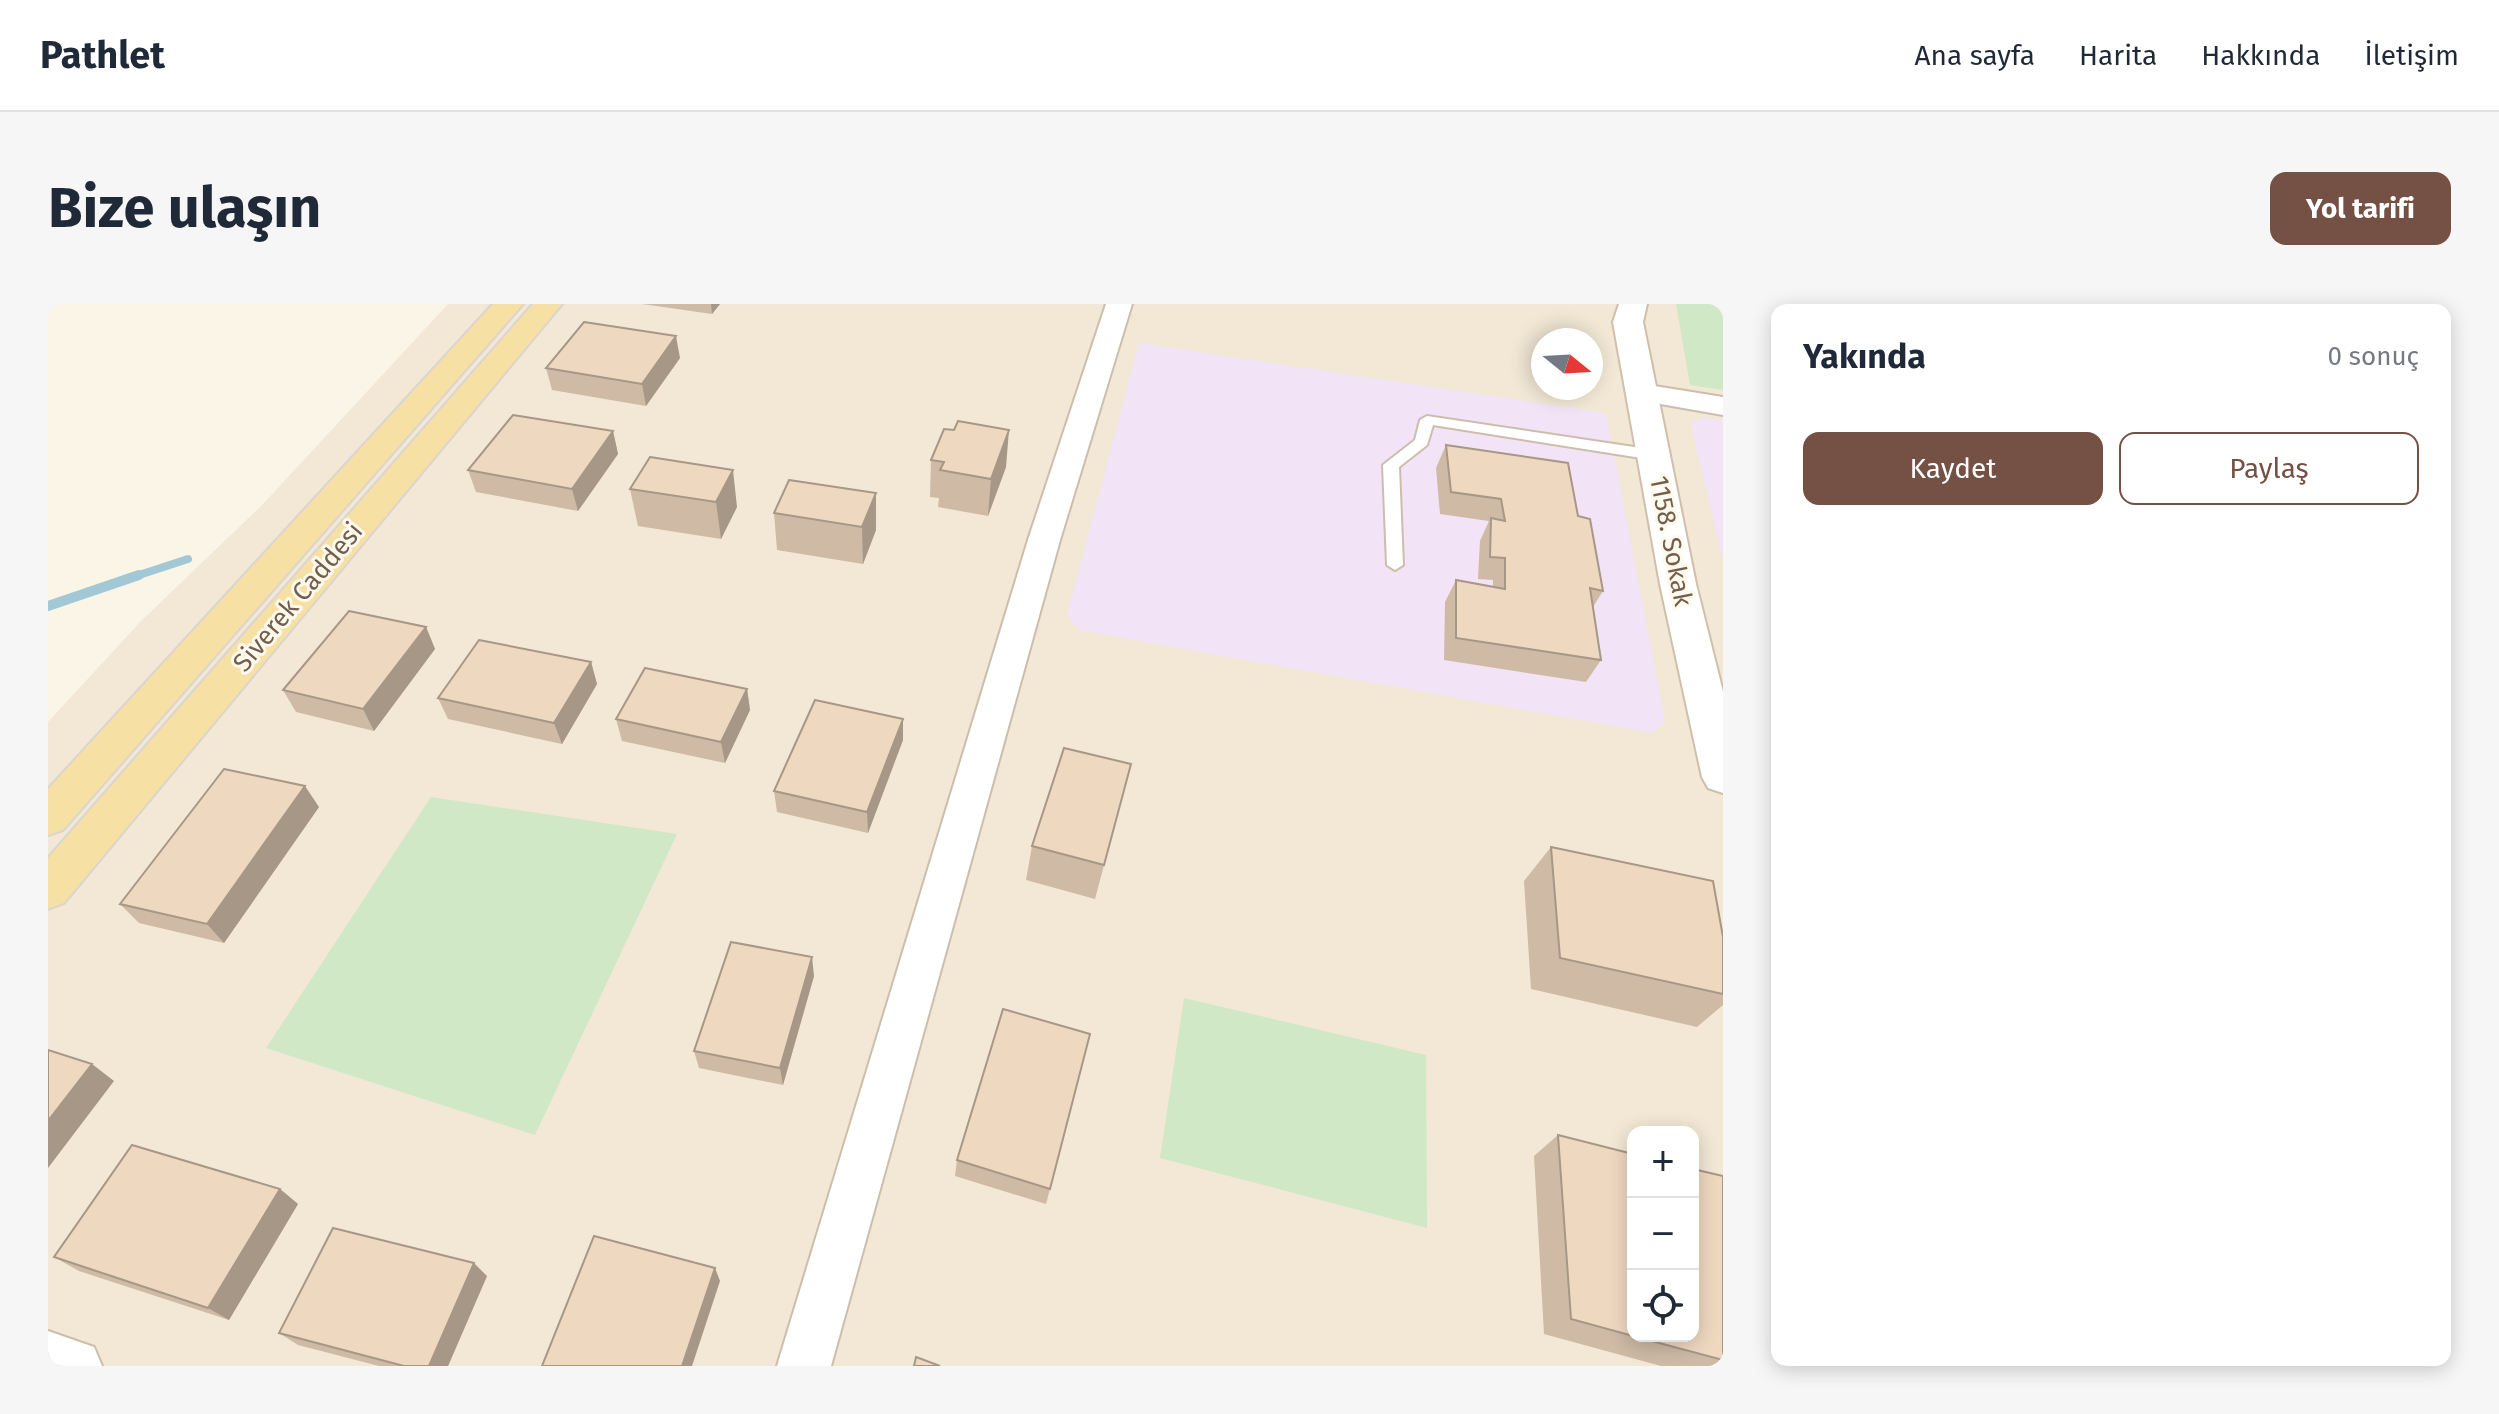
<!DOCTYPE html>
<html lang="tr">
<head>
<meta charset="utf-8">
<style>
  :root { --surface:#fff; --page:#f6f6f7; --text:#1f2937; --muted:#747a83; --line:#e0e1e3; --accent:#745144 }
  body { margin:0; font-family:"Fira Sans",sans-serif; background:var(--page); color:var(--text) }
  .controls { position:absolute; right:24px; bottom:24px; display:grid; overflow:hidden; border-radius:16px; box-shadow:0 4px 20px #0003 }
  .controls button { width:72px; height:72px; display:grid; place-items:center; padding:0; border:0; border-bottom:2px solid var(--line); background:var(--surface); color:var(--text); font:40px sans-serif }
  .compass { position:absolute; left:1483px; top:24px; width:72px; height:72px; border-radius:50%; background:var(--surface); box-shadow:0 4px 20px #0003; rotate:108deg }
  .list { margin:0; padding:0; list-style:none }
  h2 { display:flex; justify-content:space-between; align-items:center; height:104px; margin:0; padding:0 32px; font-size:34px }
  h2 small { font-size:26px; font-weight:400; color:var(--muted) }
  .actions { display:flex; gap:16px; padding:24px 32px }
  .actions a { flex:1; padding:18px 0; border:2px solid var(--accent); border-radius:16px; text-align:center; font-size:28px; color:var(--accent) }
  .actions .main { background:var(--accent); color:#fff }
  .icon { flex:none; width:44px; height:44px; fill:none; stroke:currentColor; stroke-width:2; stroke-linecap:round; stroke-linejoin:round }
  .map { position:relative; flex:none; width:1675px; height:1062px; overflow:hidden; border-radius:16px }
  header { display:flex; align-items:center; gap:48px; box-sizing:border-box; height:112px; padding:0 40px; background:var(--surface); border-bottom:2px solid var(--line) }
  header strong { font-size:38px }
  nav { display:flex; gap:44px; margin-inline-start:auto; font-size:28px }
  .intro { display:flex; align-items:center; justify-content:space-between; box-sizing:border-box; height:192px; padding:0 48px }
  h1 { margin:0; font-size:56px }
  .button { padding:20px 36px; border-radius:16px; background:var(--accent); color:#fff; font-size:28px; font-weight:700 }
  main { display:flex; gap:48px; padding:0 48px }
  aside { flex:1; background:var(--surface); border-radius:16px; box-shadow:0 4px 20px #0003 }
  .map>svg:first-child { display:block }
  .residential { fill:#f2e8d5; fill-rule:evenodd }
  .education { fill:#f2e3f7 }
  .green { fill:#d0e8c6 }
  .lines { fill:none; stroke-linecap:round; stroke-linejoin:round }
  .stream-far1 { stroke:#a3c8d5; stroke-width:8 }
  .stream { stroke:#a3c8d5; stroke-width:10 }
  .lane-casing { stroke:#ccbead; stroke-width:4 }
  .street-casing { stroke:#ccbead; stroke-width:4 }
  .secondary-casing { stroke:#cfbfab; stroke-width:4 }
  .primary-casing { stroke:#dbd5d1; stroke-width:4 }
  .lane { fill:#fff; fill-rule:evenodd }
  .street { fill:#fff; fill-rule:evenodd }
  .secondary { fill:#fff; fill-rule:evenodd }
  .primary { fill:#f6e0a3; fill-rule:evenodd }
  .wall { fill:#cebaa5 }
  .shaded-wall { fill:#a79786 }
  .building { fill:#efd8c0; stroke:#a79786; stroke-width:2 }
  .labels { text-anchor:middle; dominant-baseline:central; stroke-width:6; stroke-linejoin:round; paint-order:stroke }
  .street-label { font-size:26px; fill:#735e4d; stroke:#fef9ed }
</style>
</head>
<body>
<header>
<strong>Pathlet</strong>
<nav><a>Ana sayfa</a><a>Harita</a><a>Hakkında</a><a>İletişim</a></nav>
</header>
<div class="intro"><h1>Bize ulaşın</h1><a class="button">Yol tarifi</a></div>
<main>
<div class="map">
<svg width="1675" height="1062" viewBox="0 0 1675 1062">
  <rect width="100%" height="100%" fill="#fbf5e7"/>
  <path class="residential" d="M400 0H1675V1062H0V418L93 317 215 200ZM1495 36H1543V84H1495ZM1585 828H1645V1032H1585Z"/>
  <path class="education" d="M1091 39 1558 109 1617 418 1604 429 1031 326 1019 311Z
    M1656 114 1675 116V256L1642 118Z"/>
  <path class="green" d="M1628 0H1675V86L1642 81Z
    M383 493 629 530 487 831 218 744Z
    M1136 694 1378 751 1379 924 1112 854Z"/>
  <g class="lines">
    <path class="stream-far1" d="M85 273 140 255"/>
    <path class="stream" d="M0 302 91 271"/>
    <defs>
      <path id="lane" d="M1379 112 1606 146 1614 151 1606 156 1385 121 1379 141 1351 163 1355 261 1347 266 1339 261 1335 161 1367 136 1372 116Z"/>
      <path id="street" d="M1058 0H1084L1012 236 783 1062H729L980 236Z
        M1594 80 1675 93V111L1584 95 1580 89 1584 83Z
        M0 1027 46 1043 54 1062H0Z"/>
      <path id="secondary" d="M1571 0H1599L1595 18 1648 280 1675 388V489L1660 484 1654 473 1612 280 1565 18Z"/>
      <path id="primary" d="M445 0H475L15 526 0 531V485Z
        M485 0H514L16 599 0 605V554Z"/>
    </defs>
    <use href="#lane" class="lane-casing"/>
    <use href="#street" class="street-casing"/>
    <use href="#secondary" class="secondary-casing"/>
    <use href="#primary" class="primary-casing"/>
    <use href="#lane" class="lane"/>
    <use href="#street" class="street"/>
    <use href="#secondary" class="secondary"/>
    <use href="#primary" class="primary"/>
  </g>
  <path class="wall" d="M594 0H672L664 10Z
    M632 54 598 102 504 86 498 64Z
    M565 127 570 150 530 207 428 188 420 166Z
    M1398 141 1530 212 1555 287 1545 303 1553 356 1538 378 1396 356 1397 298 1408 276 1445 283V276L1430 275 1432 237 1441 217 1392 210 1388 164Z
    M602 153 689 203 673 235 590 222 582 185Z
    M883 156 958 163 940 212 890 203 891 194 882 193Z
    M741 176 828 226 815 260 729 246 726 209Z
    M378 323 387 345 326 427 248 408 235 386Z
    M543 358 549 380 514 440 400 415 390 394Z
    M699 385 702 406 677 459 574 437 568 415Z
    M855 415V436L820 529 729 508 726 487Z
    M1083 460 1047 595 978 576 984 542Z
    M271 503 176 639 91 619 72 600Z
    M1503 543 1675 633V701L1649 723 1483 685 1476 577Z
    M766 672 735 781 651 764 646 747Z
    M1510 831 1675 872V1062H1613L1496 1030 1486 852Z
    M909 856 1002 885 998 900 907 872Z
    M232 885 250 900 181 1016 31 967 6 953Z
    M439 972 400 1062H331L250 1041 231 1029Z"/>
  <path class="shaded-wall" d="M663 0H672L664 10Z
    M628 32 632 54 598 102 594 80Z
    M961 126 958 163 940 212 943 175Z
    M565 127 570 150 530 207 524 185Z
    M685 166 689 203 673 235 668 198Z
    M828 189V226L815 260 814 223Z
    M378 323 387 345 326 427 315 405Z
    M543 358 549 380 514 440 506 419Z
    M699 385 702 406 677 459 673 438Z
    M855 415V436L820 529 819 508Z
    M257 482 271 503 176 639 159 620Z
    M764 653 766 672 735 781 732 764Z
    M44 760 66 777 0 864V817Z
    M232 885 250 900 181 1016 160 1004Z
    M426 959 439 972 400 1062H381Z
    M667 964 672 977 644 1062H634Z"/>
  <path class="building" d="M536 18 628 32 594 80 498 64Z
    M465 111 565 127 524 185 420 166Z
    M910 117 961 126 943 175 892 166 896 158 883 156 896 125 906 126Z
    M1398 141 1520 159 1530 212 1542 215 1555 287 1542 284 1553 356 1408 334V276L1457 285V254L1442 253 1443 214 1457 217 1453 195 1403 188Z
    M602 153 685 166 668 198 582 185Z
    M741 176 828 189 814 223 726 209Z
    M301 307 378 323 315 405 235 386Z
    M431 336 543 358 506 419 390 394Z
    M597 364 699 385 673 438 568 415Z
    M767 396 855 415 819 508 726 487Z
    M1016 444 1083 460 1056 561 984 542Z
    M176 465 257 482 159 620 72 600Z
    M1503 543 1665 577 1675 633V690L1512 654Z
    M683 638 764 653 732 764 646 747Z
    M955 705 1042 730 1002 885 909 856Z
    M0 746 44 760 0 817Z
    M1510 831 1585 850V1032L1523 1015Z
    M84 841 232 885 160 1004 6 953Z
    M1645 865 1675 872V1056L1585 1032H1645Z
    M285 924 426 959 381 1062H356L231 1029Z
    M546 932 667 964 634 1062H494Z
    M868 1053 892 1062H866Z"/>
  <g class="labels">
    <g class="street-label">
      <text transform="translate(1623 237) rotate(79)">1158. Sokak</text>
      <text transform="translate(250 293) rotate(-50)">Siverek Caddesi</text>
    </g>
  </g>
</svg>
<div class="controls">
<button>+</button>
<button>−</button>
<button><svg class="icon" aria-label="locate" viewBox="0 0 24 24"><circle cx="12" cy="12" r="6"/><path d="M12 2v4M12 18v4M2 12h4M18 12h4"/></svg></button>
</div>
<svg class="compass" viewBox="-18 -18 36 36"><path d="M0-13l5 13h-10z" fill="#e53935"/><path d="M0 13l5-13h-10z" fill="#747a83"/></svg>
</div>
<aside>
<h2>Yakında<small>0 sonuç</small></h2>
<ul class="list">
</ul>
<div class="actions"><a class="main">Kaydet</a><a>Paylaş</a></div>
</aside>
</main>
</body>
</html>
